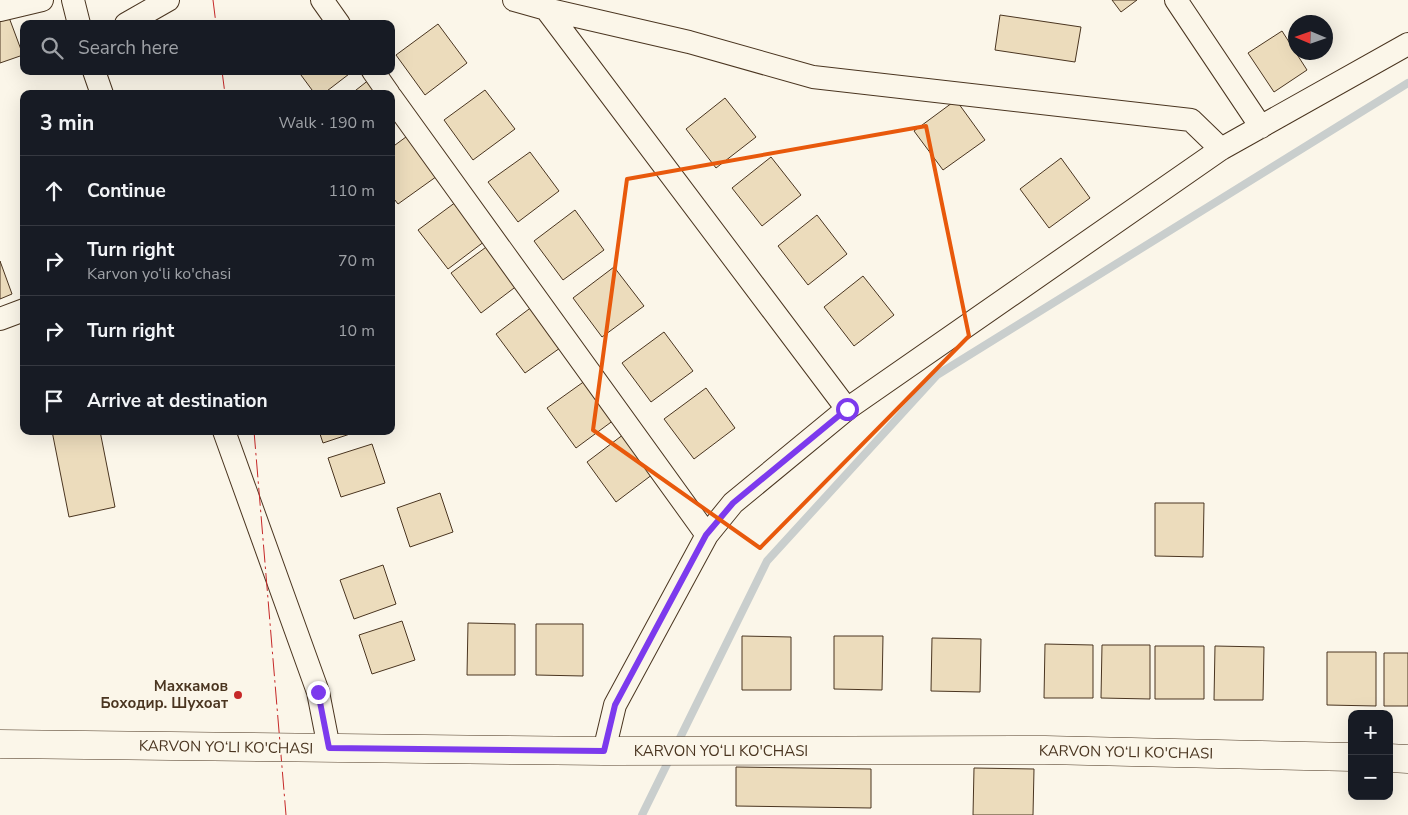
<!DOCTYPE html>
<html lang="en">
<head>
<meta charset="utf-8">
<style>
  :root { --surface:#171b24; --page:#20242c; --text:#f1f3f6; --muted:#9ea1a6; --line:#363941 }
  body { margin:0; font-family:"Nunito Sans",sans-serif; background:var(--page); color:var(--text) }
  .controls { position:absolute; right:15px; bottom:15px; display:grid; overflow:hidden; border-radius:10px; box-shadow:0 5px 20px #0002 }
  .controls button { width:45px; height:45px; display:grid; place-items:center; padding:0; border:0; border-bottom:1px solid var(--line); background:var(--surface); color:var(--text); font:25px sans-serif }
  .compass { position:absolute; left:1288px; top:15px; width:45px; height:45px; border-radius:50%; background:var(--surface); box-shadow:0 5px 20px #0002; rotate:272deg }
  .stop { position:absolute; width:15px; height:15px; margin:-11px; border:4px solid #7c3aed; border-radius:50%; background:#fff }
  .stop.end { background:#7c3aed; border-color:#fff; box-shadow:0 1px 5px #0008 }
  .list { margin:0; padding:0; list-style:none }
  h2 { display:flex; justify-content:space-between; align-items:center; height:65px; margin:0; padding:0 20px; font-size:21px }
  h2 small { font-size:16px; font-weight:400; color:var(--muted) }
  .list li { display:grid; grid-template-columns:32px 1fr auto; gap:15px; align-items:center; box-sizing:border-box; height:70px; padding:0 20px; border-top:1px solid var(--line) }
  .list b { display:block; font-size:19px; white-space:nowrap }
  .list p { margin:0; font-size:16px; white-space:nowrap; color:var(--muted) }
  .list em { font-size:16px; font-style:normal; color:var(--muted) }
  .icon { flex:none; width:28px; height:28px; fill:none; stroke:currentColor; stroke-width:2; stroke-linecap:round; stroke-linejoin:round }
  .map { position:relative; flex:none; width:1408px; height:815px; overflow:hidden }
  .search { position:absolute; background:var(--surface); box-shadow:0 5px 20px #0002; left:20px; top:20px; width:375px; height:55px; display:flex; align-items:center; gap:12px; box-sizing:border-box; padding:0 18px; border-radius:10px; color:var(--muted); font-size:19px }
  .panel { position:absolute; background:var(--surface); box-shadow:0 5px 20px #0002; left:20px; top:90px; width:375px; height:345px; border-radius:10px }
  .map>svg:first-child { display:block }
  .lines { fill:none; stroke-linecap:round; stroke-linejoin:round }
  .stream { stroke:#c9cecd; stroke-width:8 }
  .building { fill:#ecdcbc; stroke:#4a3520 }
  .street-casing { stroke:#4a3520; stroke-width:24 }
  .secondary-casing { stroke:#4a3520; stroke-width:29 }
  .street { stroke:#fbf6e9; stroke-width:22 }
  .secondary { stroke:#fbf6e9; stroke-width:28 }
  .power { stroke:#c62828; stroke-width:1; stroke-dasharray:18 4 2.5 4; stroke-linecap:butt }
  .route { stroke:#7c3aed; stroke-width:6 }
  .marked { fill:none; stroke:#e8590c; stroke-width:4; stroke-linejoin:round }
  .poi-dot { fill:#c62828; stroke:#fbf6e9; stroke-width:2 }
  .labels { text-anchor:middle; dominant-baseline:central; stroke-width:4; stroke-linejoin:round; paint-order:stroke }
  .poi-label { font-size:15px; font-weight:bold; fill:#4a3520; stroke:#fbf6e9; text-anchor:end }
  .street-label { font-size:15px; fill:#4a3520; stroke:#fbf6e9 }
</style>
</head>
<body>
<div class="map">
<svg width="1408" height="815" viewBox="0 0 1408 815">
  <rect width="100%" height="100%" fill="#fbf6e9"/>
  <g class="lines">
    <path class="stream" d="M676 746 767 561 937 375 1408 83
      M642 815 671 756"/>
  </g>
  <path class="building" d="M1112 0H1137L1121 12Z
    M7 12 23 55 0 63V15Z
    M1000 15 1081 27 1075 62 995 50Z
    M438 24 467 63 425 95 396 55Z
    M1282 31 1307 70 1274 92 1248 53Z
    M298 71H353L323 94H315Z
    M370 79 380 94H351Z
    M485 90 515 129 473 160 444 120Z
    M725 98 756 137 716 168 686 129Z
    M956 100 985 140 943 170 914 131Z
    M410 134 440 174 398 204 391 195V148Z
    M530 152 559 191 518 222 488 182Z
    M771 157 801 195 762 226 732 188Z
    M1061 158 1090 198 1049 228 1020 189Z
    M460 199 489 238 448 269 418 230Z
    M575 210 604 250 563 280 534 241Z
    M817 215 847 254 808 285 778 246Z
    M493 242 522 282 481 313 451 273Z
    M0 261 12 294 0 299Z
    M614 267 644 306 602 337 573 298Z
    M863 276 894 315 854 346 824 307Z
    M537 303 567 343 525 373 496 334Z
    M664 332 693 371 651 402 622 363Z
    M589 378 618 417 576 448 547 408Z
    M706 388 735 428 694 459 664 419Z
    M52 431H100L115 507 69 517Z
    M319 431H359L323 443Z
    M628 431 657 471 616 502 587 462Z
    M372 444 385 483 341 497 328 458Z
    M440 493 453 532 410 547 397 508Z
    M1155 503H1204L1203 557 1155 556Z
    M383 565 396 604 354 619 340 580Z
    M402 621 415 660 372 674 359 635Z
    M468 623 515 624V675H467Z
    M536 624H583V676L536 675Z
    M742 636 791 637V690H742Z
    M834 636H883L882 690 834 689Z
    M932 638 981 639 980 692 931 691Z
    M1045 644 1093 645V698H1044Z
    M1102 645H1150V699L1101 698Z
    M1155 646H1204V699H1155Z
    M1215 646 1264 647 1263 700H1214Z
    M1327 652H1376V706L1327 705Z
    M1384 653H1408V706H1384Z
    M736 767 871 769V808L736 806Z
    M974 768 1034 769 1033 815H973Z"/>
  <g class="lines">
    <defs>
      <path id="street" d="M73 0 79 24
        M322 0 339 24
        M514 0 546 9 689 42 813 77 1191 120 1221 149
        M1176 0 1261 127
        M546 9 847 409
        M0 10 42 0
        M126 24 168 0
        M94 71 102 94
        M373 71 389 94
        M391 97 707 535
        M0 319 24 310
        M224 431 318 692 329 748
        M604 751 615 705 707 535 733 503 847 409 1221 149 1408 44"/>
      <path id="secondary" d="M0 744 604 751 1045 750 1352 757
        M1389 758 1408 759"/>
    </defs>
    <use href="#street" class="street-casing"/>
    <use href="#secondary" class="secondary-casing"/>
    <use href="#street" class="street"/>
    <use href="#secondary" class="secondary"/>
    <path class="power" d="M213 0 216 24
      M222 71 225 94
      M254 431 286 815"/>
  </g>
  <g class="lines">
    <path class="route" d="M318 692 329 748 604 751 615 705 706 535 733 503 847 409"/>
  </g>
  <path class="marked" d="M926 126 969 336 760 548 593 430 627 179Z"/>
  <circle class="poi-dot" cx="238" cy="695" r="5"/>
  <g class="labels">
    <g class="poi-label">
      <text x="228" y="686">Махкамов<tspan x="228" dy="17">Боходир. Шухоат</tspan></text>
    </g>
    <g class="street-label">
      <text transform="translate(226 747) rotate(1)">KARVON YO‘LI KO'CHASI</text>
      <text x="721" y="751">KARVON YO‘LI KO'CHASI</text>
      <text transform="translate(1126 752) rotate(1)">KARVON YO‘LI KO'CHASI</text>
    </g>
  </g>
</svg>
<div class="controls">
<button>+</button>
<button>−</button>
</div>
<svg class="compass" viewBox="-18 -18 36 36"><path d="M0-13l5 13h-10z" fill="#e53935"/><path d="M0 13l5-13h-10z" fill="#9ea1a6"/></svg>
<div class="stop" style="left:847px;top:409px"></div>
<div class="stop end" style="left:318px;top:692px"></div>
<div class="search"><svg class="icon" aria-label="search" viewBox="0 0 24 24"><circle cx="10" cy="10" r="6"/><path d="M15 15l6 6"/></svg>Search here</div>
<section class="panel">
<h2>3 min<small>Walk · 190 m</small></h2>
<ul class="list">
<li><svg class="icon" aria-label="ahead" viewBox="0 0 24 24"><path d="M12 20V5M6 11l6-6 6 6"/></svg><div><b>Continue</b></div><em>110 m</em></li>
<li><svg class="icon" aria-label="right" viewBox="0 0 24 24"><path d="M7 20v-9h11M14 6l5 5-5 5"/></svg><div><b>Turn right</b><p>Karvon yo‘li ko'chasi</p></div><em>70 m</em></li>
<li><svg class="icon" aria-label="right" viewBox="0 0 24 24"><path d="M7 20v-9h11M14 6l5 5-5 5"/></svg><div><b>Turn right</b></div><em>10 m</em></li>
<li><svg class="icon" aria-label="arrive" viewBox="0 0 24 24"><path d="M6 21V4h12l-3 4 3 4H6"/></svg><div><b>Arrive at destination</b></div></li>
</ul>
</section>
</div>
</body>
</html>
